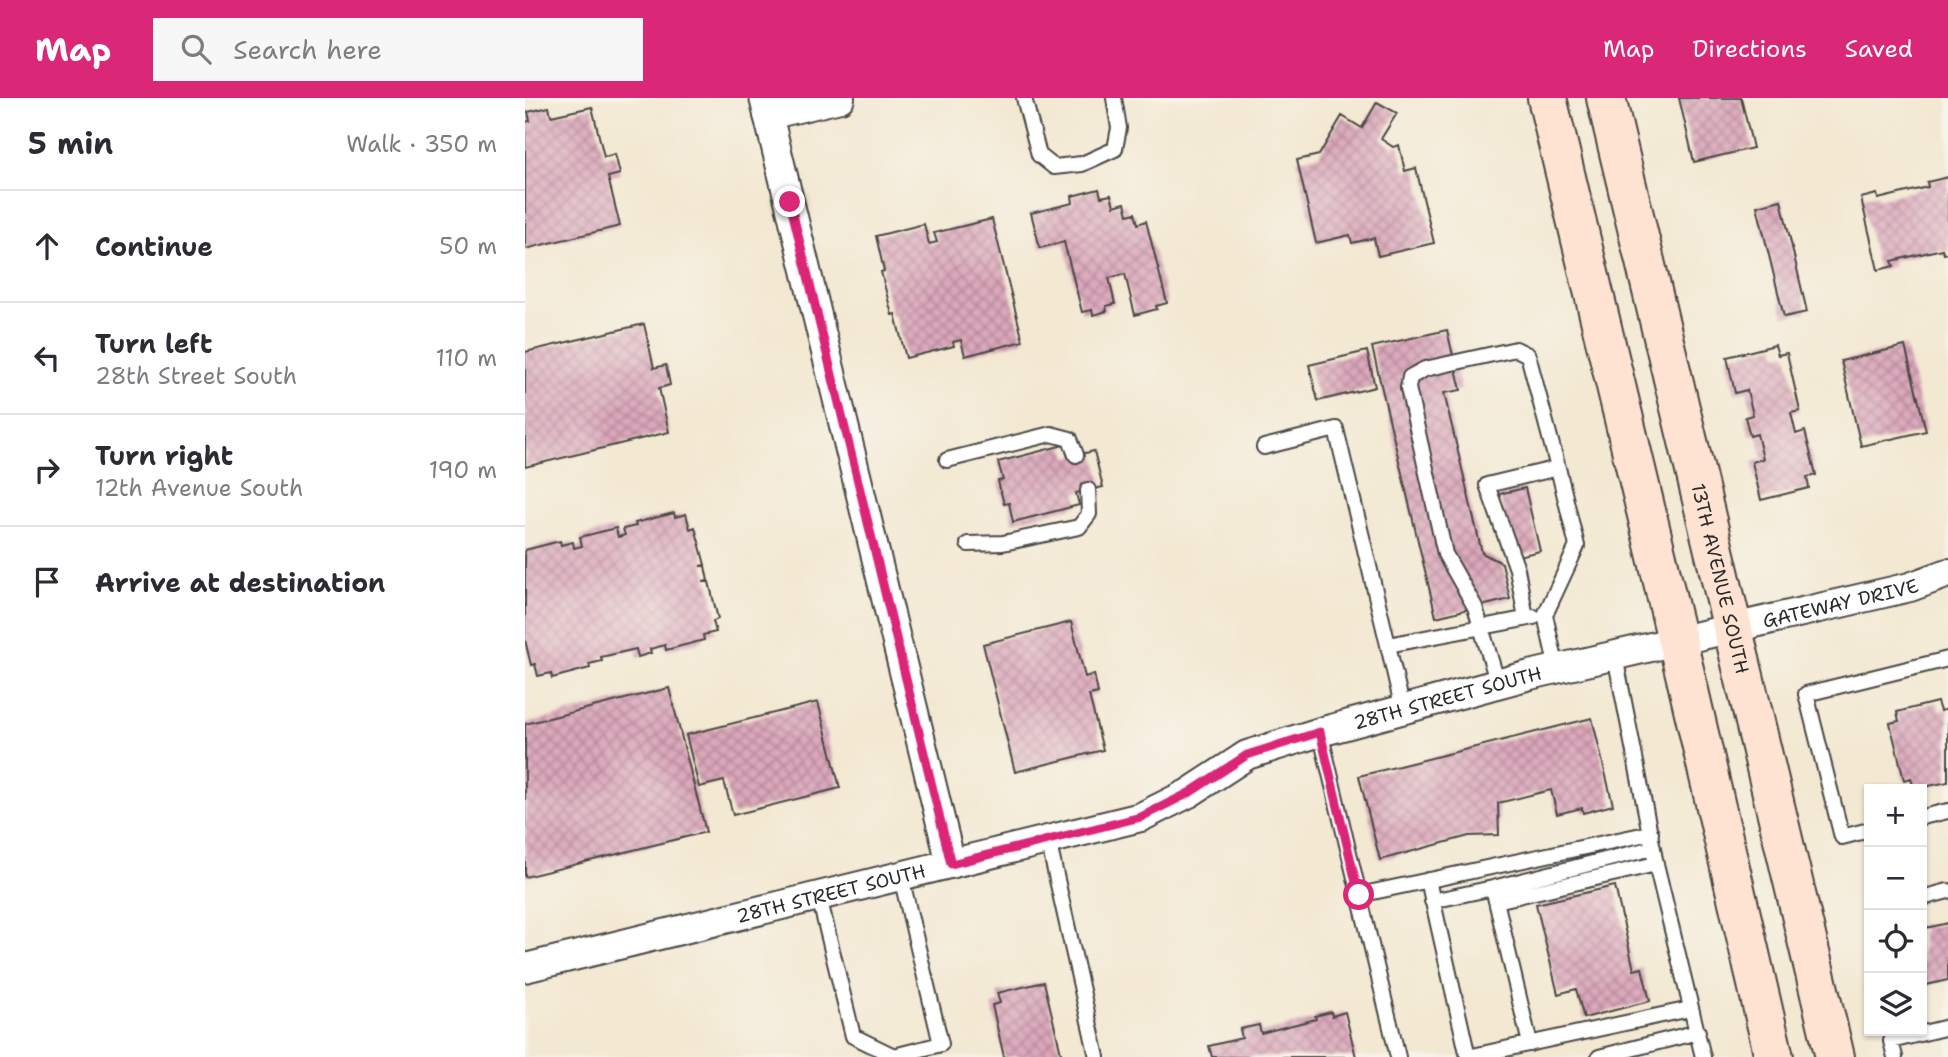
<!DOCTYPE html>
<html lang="en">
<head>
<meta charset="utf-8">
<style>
  :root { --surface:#fff; --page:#f7f7f7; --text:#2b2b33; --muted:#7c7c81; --line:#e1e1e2; --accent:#db2777 }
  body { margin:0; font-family:"Shantell Sans",sans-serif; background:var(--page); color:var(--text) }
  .controls { position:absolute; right:21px; bottom:21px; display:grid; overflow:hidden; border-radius:0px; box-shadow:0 2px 5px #0004 }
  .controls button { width:63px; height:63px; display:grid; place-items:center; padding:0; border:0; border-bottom:2px solid var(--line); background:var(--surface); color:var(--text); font:35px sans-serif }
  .stop { position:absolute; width:21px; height:21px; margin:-16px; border:5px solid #db2777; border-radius:50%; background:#fff }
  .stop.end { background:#db2777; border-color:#fff; box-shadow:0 2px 7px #0008 }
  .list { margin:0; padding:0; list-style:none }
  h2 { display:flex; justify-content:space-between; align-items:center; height:91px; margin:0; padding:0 28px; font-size:30px }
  h2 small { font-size:23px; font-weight:400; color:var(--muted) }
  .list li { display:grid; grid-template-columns:46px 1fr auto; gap:21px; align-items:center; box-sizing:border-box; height:112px; padding:0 28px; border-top:2px solid var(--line) }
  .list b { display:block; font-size:26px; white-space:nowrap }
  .list p { margin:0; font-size:23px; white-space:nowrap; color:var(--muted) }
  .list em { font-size:23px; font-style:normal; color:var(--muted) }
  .icon { flex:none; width:38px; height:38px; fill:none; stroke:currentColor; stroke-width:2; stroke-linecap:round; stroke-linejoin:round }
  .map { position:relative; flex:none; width:1423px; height:959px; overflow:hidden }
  header { display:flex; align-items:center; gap:42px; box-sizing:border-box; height:98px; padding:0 35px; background:var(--accent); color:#fff }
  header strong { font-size:33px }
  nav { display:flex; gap:38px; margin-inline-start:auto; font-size:24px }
  .search { width:490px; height:63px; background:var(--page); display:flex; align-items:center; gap:18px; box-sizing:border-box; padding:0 24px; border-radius:0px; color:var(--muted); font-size:26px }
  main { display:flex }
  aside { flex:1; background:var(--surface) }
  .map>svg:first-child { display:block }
  .building { fill:url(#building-cross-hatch) }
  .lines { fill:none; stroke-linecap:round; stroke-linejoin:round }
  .service-casing { stroke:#494744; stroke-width:18 }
  .minor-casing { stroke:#494744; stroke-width:32 }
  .secondary-casing { stroke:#494744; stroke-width:42 }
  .service { stroke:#fff; stroke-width:14 }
  .minor { stroke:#fff; stroke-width:28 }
  .secondary { stroke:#fee3d2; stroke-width:38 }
  .route { stroke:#db2777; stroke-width:9 }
  .labels { text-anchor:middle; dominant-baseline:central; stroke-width:7; stroke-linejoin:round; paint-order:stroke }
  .street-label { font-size:19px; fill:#2b2b2b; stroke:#f7f3e8 }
</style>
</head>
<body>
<header>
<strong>Map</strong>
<div class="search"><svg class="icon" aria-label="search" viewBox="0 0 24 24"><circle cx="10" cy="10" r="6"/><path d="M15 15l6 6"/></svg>Search here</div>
<nav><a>Map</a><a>Directions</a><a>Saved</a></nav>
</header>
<main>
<aside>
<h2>5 min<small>Walk · 350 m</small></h2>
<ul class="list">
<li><svg class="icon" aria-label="ahead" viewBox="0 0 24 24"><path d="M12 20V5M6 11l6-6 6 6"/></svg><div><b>Continue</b></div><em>50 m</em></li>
<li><svg class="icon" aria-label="left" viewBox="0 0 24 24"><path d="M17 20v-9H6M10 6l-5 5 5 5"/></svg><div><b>Turn left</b><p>28th Street South</p></div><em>110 m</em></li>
<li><svg class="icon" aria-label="right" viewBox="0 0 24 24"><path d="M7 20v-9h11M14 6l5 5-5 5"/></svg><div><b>Turn right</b><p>12th Avenue South</p></div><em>190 m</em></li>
<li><svg class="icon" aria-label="arrive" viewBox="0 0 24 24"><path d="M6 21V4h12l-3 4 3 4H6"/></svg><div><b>Arrive at destination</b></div></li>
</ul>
</aside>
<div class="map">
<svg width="1423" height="959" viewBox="0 0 1423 959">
  <defs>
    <pattern id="building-cross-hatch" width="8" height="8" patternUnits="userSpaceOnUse" patternTransform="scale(1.75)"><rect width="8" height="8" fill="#dba7bb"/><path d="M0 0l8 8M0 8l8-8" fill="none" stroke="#b28898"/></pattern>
  </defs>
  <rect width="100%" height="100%" fill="#f7f3e8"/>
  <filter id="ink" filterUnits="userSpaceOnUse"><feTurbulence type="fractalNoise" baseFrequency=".0143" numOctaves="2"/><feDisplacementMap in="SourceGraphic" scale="14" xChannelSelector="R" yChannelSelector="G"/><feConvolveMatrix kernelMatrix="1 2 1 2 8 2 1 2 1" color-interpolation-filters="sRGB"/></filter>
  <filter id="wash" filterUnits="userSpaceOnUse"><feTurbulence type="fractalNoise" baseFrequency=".00686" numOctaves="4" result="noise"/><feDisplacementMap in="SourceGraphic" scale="28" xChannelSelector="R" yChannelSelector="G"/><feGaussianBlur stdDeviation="1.57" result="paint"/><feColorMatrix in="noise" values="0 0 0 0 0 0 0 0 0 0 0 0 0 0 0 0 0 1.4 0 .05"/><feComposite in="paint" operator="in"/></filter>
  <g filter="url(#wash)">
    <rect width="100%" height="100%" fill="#f3e8d2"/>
    <g id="blocks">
      <path class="building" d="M1154 0H1216L1228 50 1169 64Z
        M852 4 872 15 856 41 868 49 874 47 880 73 891 70 909 145 853 158 849 140 827 145 825 137 791 145 772 62 794 57 817 18 837 30Z
        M24 9 26 18 67 9 79 59 90 56 95 76 83 79 95 128 0 151V24L5 23 3 14Z
        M1423 79V155L1419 156 1417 151 1367 163 1369 168 1353 172 1336 100 1352 96 1353 101 1403 89 1402 84Z
        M574 91 576 99 586 97 589 108 600 105 603 117 610 115 613 126 621 123 642 205 631 208 632 211 610 217 600 176 584 180 590 206 581 208 582 213 568 217 567 212 557 214 539 144 515 150 506 115 548 105 547 98Z
        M1256 102 1282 214 1259 219 1232 108Z
        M467 121 498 243 440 258 436 242 428 244 429 248 381 260 370 216 367 217 356 174 359 173 351 138 399 126 404 146 412 144 409 135Z
        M119 226 129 270 141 267 145 287 134 290 144 334 0 369V254Z
        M922 232 936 292 919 295 957 455 977 465 985 501 911 519 847 249Z
        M1250 247 1253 257 1262 255 1275 313 1266 315 1271 336 1280 333 1291 377 1282 379 1284 390 1236 402 1227 364 1238 361 1232 336 1225 338 1220 319 1228 317 1222 292 1210 295 1202 259Z
        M1380 248 1401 333 1336 348 1316 263Z
        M842 253 850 289 793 303 784 267Z
        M539 347 543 359 569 353 578 389 551 395 554 407 488 424 484 405 479 406 473 383 478 382 473 364Z
        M1000 390 1015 453 989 459 974 396Z
        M149 415 150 419 161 416 165 431 170 429 180 467 175 468H180L183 483 178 484H184L193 521 188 523 191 534 178 537 179 542 141 552 140 547 125 551 126 555 113 559 111 551 76 559 77 563 64 566 65 570 27 580 26 575 13 578 10 566 6 567 0 542V452L35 443 36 447 48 444 49 450 57 448 55 439 91 430 93 439 100 437 98 431 111 428 110 425Z
        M546 524 560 579 569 576 573 595 564 597 578 652 490 674 458 546Z
        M144 590 181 734 0 779V626Z
        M293 604 315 690 208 717 199 683 174 689 161 637Z
        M1412 604 1415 613 1423 611V684L1389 691 1386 680 1379 682 1365 625 1374 623 1372 614Z
        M1067 620 1088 707 1058 715 1057 710 1032 716 1026 692 973 705 974 737 944 738 855 762 834 678Z
        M1090 788 1109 872 1117 870 1125 903 1059 920 1051 891 1033 896 1011 806Z
        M1397 825 1403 829 1401 830 1423 825V882L1397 888Z
        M519 884 537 959H479L467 907 475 905 472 895Z
        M806 914 807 918 820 914 831 959H687L684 948 717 940 715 931 734 927 736 935 791 921 790 918Z"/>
    </g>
  </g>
  <g filter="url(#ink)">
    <use href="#blocks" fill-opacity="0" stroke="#494744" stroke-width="2"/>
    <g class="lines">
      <defs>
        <path id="service" d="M499 0 514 57 529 69 557 66 590 51 594 30 589 0
          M739 349 811 331 863 547
          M422 362 526 336 545 341 551 357
          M443 446 478 445 554 429 564 416 563 392
          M1001 520 992 471 962 387 1033 370 1052 448 1020 517 1032 571
          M1090 558 1131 766 1178 959
          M973 586 950 509 920 456 883 290 885 279 900 271 991 251 1003 257 1033 370
          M878 612 863 547 1009 519
          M795 634 873 959
          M1397 719 1423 713
          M1344 732 1317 739 1281 596 1423 561
          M523 742 572 959
          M903 782 943 959 1165 911
          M968 790 1128 750
          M834 797 1126 735
          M294 799 328 938 369 958 416 946 376 779
          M1397 800 1423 793
          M907 803 968 790 1005 946
          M971 803 1131 766
          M1074 959 1173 934
          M1370 959 1366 943 1423 929"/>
        <g id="minor">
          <path d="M239 0 426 766"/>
          <path d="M243 17 315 0"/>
          <path id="s1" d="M0 870 616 719 664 695 722 657 795 634 1005 577 1385 489 1423 475"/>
        </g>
        <g id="secondary">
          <path d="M1022 0 1162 584 1249 959"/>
          <path id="s2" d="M1081 0 1310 959"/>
        </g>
      </defs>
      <use href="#service" class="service-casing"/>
      <use href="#minor" class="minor-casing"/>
      <use href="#secondary" class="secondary-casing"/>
      <use href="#service" class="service"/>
      <use href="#minor" class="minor"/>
      <use href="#secondary" class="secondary"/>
    </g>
  </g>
  <g class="lines" filter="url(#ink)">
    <path class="route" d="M265 104 426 766 616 719 664 695 722 657 795 634 834 797"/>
  </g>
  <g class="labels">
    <g class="street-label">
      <text stroke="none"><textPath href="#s2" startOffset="494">13TH AVENUE SOUTH</textPath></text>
      <text stroke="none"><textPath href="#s1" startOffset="1370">GATEWAY DRIVE</textPath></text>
      <text stroke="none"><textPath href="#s1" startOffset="966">28TH STREET SOUTH</textPath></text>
      <text stroke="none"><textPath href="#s1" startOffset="315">28TH STREET SOUTH</textPath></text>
    </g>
  </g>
</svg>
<div class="controls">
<button>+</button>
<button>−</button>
<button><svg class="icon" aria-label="locate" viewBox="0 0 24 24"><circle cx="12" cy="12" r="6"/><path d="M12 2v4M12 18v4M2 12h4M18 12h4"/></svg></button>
<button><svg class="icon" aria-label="layers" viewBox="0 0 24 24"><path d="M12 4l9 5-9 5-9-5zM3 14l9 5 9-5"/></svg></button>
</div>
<div class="stop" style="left:834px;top:797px"></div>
<div class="stop end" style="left:265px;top:104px"></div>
</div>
</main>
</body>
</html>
